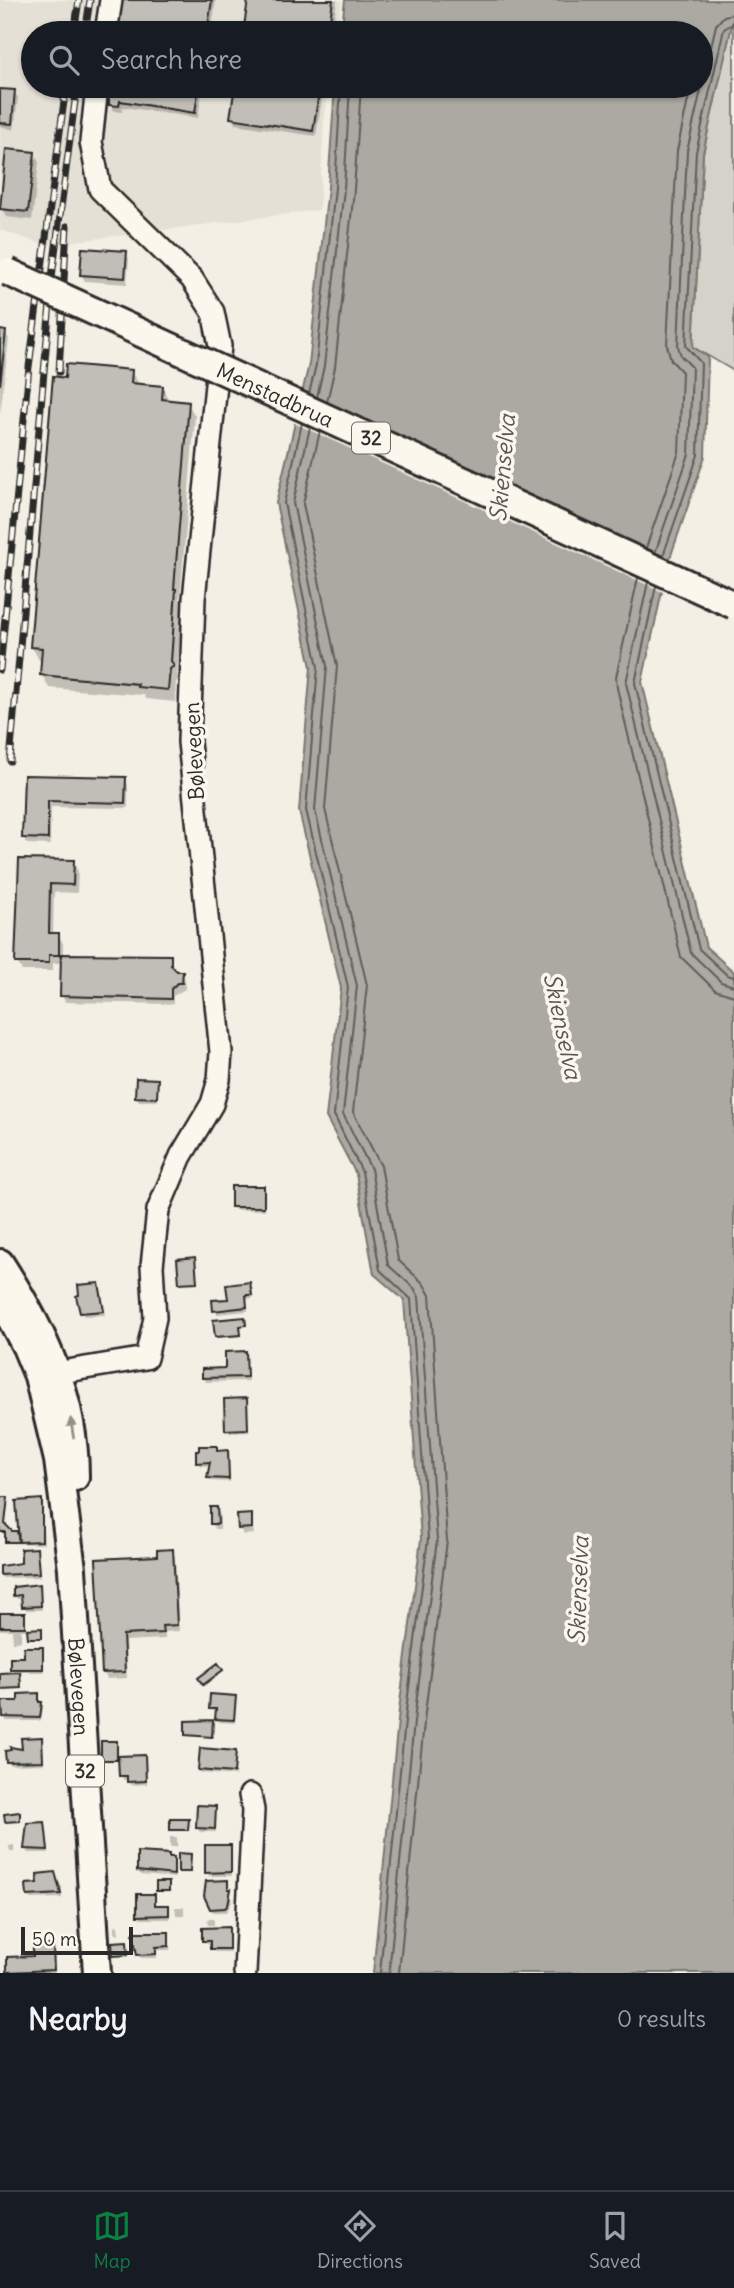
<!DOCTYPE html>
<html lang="en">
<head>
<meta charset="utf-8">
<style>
  :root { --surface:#171b24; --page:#20242c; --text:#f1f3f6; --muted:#9ea1a6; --line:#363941; --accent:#0b8043 }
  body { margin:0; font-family:Delius,sans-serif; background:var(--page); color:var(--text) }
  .scale { position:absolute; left:21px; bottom:18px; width:112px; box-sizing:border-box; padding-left:7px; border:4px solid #2b2b2b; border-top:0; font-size:19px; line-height:24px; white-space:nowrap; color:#2b2b2b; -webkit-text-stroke:5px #fbf7ec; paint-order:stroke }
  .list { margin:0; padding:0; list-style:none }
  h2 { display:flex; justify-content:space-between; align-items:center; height:91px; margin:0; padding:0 28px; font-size:30px }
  h2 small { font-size:23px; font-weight:400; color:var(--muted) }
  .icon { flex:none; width:38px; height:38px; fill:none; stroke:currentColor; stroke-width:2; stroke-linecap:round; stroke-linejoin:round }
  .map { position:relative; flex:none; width:734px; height:1973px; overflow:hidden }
  .search { position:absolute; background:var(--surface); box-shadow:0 2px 5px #0004; left:21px; right:21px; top:21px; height:77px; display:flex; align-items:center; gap:18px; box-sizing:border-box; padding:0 24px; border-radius:38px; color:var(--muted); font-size:26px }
  .sheet { height:217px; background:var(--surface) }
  nav { display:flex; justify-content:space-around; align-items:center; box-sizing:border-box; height:98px; border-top:2px solid var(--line); background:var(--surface); font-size:19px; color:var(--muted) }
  nav a { display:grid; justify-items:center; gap:4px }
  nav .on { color:var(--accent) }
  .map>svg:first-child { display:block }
  .built { fill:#e4e0d6 }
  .green { fill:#d5d2c9; stroke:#807e7a; stroke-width:2 }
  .water { fill:#aca9a2; stroke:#787772; stroke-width:2 }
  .pier { fill:#f3efe4 }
  .shadow { fill:#0003 }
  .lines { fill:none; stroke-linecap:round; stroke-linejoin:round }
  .shore { stroke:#5f5d5b; stroke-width:2 }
  .building { fill:#c0beb6; stroke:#2b2b2b; stroke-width:2 }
  .minor-casing { stroke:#2b2b2b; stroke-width:26 }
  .major-casing { stroke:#2b2b2b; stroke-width:32 }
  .minor { stroke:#fbf7ec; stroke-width:21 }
  .major { stroke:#fbf7ec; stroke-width:26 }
  .rail-casing { stroke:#2b2b2b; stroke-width:7 }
  .rail { stroke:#fbf7ec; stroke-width:4.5; stroke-dasharray:13; stroke-linecap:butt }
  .major-bridge-casing { stroke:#2b2b2b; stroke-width:32; stroke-linecap:butt }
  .major-bridge { stroke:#fbf7ec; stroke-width:26 }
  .oneway { fill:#93918c }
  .labels { text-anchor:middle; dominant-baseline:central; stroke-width:7; stroke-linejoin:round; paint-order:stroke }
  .shield { fill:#fbf7ec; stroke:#696865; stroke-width:2 }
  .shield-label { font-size:19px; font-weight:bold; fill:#2b2b2b }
  .street-label { font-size:21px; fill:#2b2b2b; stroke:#fbf7ec }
  .water-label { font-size:23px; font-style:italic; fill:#585755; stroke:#fbf7ec }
</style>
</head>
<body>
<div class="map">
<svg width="734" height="1973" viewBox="0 0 734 1973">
  <rect width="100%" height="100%" fill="#f3efe4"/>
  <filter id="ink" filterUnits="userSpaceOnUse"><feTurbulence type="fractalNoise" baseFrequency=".0143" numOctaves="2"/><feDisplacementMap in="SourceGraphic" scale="14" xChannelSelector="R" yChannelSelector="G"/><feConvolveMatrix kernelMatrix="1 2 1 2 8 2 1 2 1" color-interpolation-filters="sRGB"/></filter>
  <g filter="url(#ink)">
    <path class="built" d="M0 0H342L337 33H33V86H329L324 120 319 210 45 245 0 230Z"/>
    <path class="green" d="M734 16V371L693 347 703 153Z"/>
    <path class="water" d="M345 0H734V16L703 153 693 347 708 357 705 456 668 564 642 682 706 947 734 972V1973H373L399 1710 421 1539 404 1300 374 1274 356 1174 326 1117 341 988 299 811 311 667 276 503 309 364 328 187 335 86H701V33H341Z"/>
    <path class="pier" d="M298 394 672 566 665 593 292 422Z"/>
    <path class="shadow" d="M122 0H216L211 33H117Z
      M250 0H337L332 33H245Z
      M109 86H203L198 118 123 107 122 112 114 111 107 99Z
      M237 86H324L316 136 235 124 232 118Z
      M0 91 14 92 18 98 14 130 0 126Z
      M34 153 39 162 32 220 6 217 2 208Z
      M126 253 129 259 127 284 85 281 81 274Z
      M0 332H5L9 339 0 414Z
      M131 372 139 384 162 388 169 400 188 404 195 416 180 599 183 603 177 674 179 679 176 682 175 702 146 699 144 695 49 688 42 675 43 660H39L32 647 66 380Z
      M25 776 125 779 128 785V808L51 807 50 845 27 844 24 838Z
      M20 861 73 862 78 871 77 893 54 892 53 935H58L63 943V955L170 957 174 970 182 973 185 979V989L173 996V1004L65 1002 62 995V963H53V971H22L17 962Z
      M157 1081 158 1101H139L136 1097Z
      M263 1187 265 1210H235L233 1206Z
      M249 1284 253 1298 247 1299 248 1311 217 1314 215 1310Z
      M98 1285 105 1315 84 1316 82 1312Z
      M215 1321H245V1326L239 1327 240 1336 218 1338Z
      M245 1353 248 1381 206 1382 204 1378 227 1370Z
      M246 1400 249 1432 229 1433 227 1429Z
      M216 1448 219 1452H227L229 1456 230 1482 211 1481V1466H200L198 1462Z
      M0 1499 5 1526 20 1536 41 1501 44 1544 7 1543 6 1533H0Z
      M216 1509 220 1515V1529H215L212 1523Z
      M251 1516 254 1534 243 1535 240 1528Z
      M36 1550 40 1577 2 1578 0 1567 22 1565Z
      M172 1551 175 1557 179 1631 165 1632V1639L125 1641 127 1678 107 1679 104 1673 159 1558Z
      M39 1586 42 1610H26L23 1599H17L15 1595Z
      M24 1614 26 1630H21V1641L13 1642 12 1630H0V1615Z
      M42 1648 44 1672H18L20 1689H2L15 1674 12 1669Z
      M38 1695 43 1708 41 1721H7L4 1717 20 1703Z
      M235 1698V1723L219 1722 217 1713 211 1709Z
      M41 1739 44 1764 10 1765 8 1761Z
      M102 1742 117 1744V1758L144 1757 147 1784 131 1785 129 1779 123 1780 120 1761 103 1760Z
      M235 1753V1776L202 1773 200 1769Z
      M215 1808 216 1832H200L197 1828Z
      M44 1824 49 1853H28L26 1849Z
      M170 1837H177V1847H170Z
      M14 1845V1852H10L9 1846Z
      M230 1846 232 1876H209L207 1872Z
      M172 1858 175 1878 141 1875 139 1871Z
      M54 1874 62 1887V1898L31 1899 28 1896Z
      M227 1882 232 1901 227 1912H213L208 1905 207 1883Z
      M154 1896 156 1907 168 1906 170 1919H141L139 1915Z
      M175 1907H184V1915H176Z
      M207 1919H214V1925H208Z
      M115 1925 118 1926 119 1934 115 1933Z
      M228 1929 230 1952H214L212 1944H206L204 1940Z
      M168 1933 170 1950H157V1958H141L138 1954Z
      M52 1947 55 1973H10L9 1971Z"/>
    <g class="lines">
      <path class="shore" d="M309 394 316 365 335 188 341 86
        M317 397 324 366 344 189 350 86
        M327 402 335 367 354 190 361 86
        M302 423 284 503 318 667 306 810 348 987 334 1115 362 1172 380 1270 411 1299 428 1539 406 1711 380 1973
        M310 427 293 503 327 666 315 810 357 986 343 1114 371 1169 388 1265 414 1288 419 1297 437 1540 415 1712 389 1973
        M320 431 303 504 337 666 325 809 367 985 353 1112 381 1166 398 1260 423 1283 430 1295 447 1541 425 1713 399 1973
        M646 548 679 452 682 372 671 360 667 345 677 151 691 86
        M655 553 689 454 692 367 681 356 678 346 687 151 716 25 724 16 734 14
        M663 556 698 455 701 363 686 346 696 152 724 29 734 23
        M638 578 616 677 617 688 681 957 715 990 734 996
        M648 582 626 683 691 953 721 982 734 986
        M656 586 635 683 699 949 727 975 734 977"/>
    </g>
    <path class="building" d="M120 0H212L207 33H115Z
      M248 0H333L328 33H243Z
      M107 86H199L195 113 120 101 119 106 109 105V100L105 99Z
      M235 86H320L313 131 230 118Z
      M0 89 15 90 12 124 0 123Z
      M6 149 35 152 28 212 0 209Z
      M82 248 127 251 125 278 80 275Z
      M0 330 6 331 0 385Z
      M66 364 132 370 131 383 163 386 162 399 189 402 174 589H176L171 662 174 666 170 669 168 690 137 687 138 684 40 675 42 648 30 647 53 376 65 378Z
      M24 775 126 777 125 803 48 801V839L22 838Z
      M19 859 74 860 73 885 50 884 49 933H59V955H49V963H15Z
      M61 954 171 955V965L177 971H183L182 983H177L171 989V999L60 996Z
      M136 1078 158 1079 157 1098 135 1097Z
      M231 1186H264V1207H231Z
      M195 1257 197 1282 179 1283 177 1259Z
      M250 1282 252 1295H246L247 1307 213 1311 212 1300 228 1299 226 1285Z
      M99 1283 104 1311 80 1313 76 1296 79 1295 78 1285Z
      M245 1317 246 1325 240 1326 241 1335 215 1337 213 1320Z
      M246 1351 247 1377 202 1378V1369L225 1368V1352Z
      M247 1398 248 1429 225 1430 224 1399Z
      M199 1446H217V1451L228 1450 229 1479 207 1478 210 1462 196 1463V1451H199Z
      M0 1497H8L5 1524 12 1531H17L19 1542H5V1532H0Z
      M42 1499V1541L19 1542 16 1501Z
      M210 1507H217L218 1524H210Z
      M252 1514V1528L238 1529 237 1515Z
      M37 1548 39 1573 0 1575V1566L21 1563V1549Z
      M173 1549 177 1625 162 1626 163 1633 123 1635 125 1672 102 1673 96 1559 157 1556V1550Z
      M40 1584 41 1606 22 1607 21 1595 13 1596V1587Z
      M0 1613H25V1627H0Z
      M42 1628V1638H28L27 1629Z
      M24 1647H43V1669H10V1657H24Z
      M218 1663 223 1670 203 1685 198 1678Z
      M20 1672 21 1688 0 1689V1673Z
      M39 1693V1702H42L40 1718 3 1717 2 1701H18V1694Z
      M210 1694 236 1696 234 1720 215 1719 216 1709H209Z
      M213 1720 212 1737 185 1735V1721Z
      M42 1737 43 1761 6 1762 5 1751 11 1750 10 1747 22 1749 21 1738Z
      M101 1741H117V1760H101Z
      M200 1748 236 1751 234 1773 198 1770Z
      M145 1755 146 1781 127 1782V1776H119L118 1756Z
      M197 1805 216 1806 215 1829 196 1828Z
      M20 1812V1821L5 1822 4 1814Z
      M170 1819H189L188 1830H170Z
      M45 1822 48 1850 24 1849 27 1823Z
      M205 1845H231V1872L205 1873Z
      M137 1852 169 1854V1857H174V1875L137 1871Z
      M178 1853 191 1854 190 1872H178Z
      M55 1872 61 1894 27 1896 26 1884 38 1883 37 1874Z
      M228 1880V1889H231L228 1905 225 1908 210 1909 204 1896 206 1881Z
      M156 1882H169V1891H156Z
      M137 1894H155V1905H169V1915L137 1916Z
      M229 1927V1949H210V1941H202V1928Z
      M136 1932H169V1946L156 1947V1954L137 1955 133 1934Z
      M127 1941 128 1955 113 1956 112 1942Z
      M53 1945 54 1970 7 1972V1957L33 1956V1946Z"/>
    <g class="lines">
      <defs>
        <path id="minor" d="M106 33 111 0
          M43 1375 146 1358 155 1318 152 1266 158 1210 181 1156 212 1104 219 1080 221 1052 189 742 194 599 220 346 213 312 192 279 100 189 91 142 97 86
          M245 1973 253 1810 250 1795"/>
        <g id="major">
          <path d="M0 1263C43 1330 75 1396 75 1477"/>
          <path id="s1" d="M0 1298 26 1347 38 1376 58 1460 72 1569 97 1973"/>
        </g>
      </defs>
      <use href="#minor" class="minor-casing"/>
      <use href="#major" class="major-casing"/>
      <use href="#minor" class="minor"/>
      <use href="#major" class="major"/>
      <defs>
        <path id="rail" d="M74 33 79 0
          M85 33 90 0
          M59 372 67 226
          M0 670 29 367 66 86
          M10 761 53 269 77 86"/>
      </defs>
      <use href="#rail" class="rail-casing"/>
      <use href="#rail" class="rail"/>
      <defs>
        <g id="major-bridge">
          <path id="s2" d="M8 272 734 605"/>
        </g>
      </defs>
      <use href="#major-bridge" class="major-bridge-casing"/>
      <use href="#major-bridge" class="major-bridge"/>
    </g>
    <defs><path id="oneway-solid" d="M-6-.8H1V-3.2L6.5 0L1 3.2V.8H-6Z" transform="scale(1.75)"/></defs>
    <use class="oneway" href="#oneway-solid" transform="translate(72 1428) rotate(-99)"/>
  </g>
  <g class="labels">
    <g class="shield">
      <rect x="352" y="422.5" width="38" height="31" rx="5"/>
      <rect x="66" y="1755.5" width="38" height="31" rx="5"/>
    </g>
    <g class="shield-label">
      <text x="371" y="438">32</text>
      <text x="85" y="1771">32</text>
    </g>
    <g class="street-label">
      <text stroke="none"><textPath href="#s2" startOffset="294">Menstadbrua</textPath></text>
      <text transform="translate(194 751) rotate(-93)">Bølevegen</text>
      <text stroke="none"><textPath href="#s1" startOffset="401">Bølevegen</textPath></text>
    </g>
    <g class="water-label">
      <text transform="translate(502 468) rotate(-85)">Skienselva</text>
      <text transform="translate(563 1026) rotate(78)">Skienselva</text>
      <text transform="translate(578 1590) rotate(-88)">Skienselva</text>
    </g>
  </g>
</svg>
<div class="scale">50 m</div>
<div class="search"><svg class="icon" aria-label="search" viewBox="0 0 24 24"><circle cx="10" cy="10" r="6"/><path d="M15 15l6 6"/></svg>Search here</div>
</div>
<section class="sheet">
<h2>Nearby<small>0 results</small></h2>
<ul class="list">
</ul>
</section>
<nav>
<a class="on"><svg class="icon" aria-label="map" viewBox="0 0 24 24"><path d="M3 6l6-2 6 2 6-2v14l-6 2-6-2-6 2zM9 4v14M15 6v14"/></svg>Map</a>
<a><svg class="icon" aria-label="directions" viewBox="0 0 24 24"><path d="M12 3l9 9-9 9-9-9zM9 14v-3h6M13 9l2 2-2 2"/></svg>Directions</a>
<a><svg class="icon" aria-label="saved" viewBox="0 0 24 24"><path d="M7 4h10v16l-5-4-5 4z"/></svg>Saved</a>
</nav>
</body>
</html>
